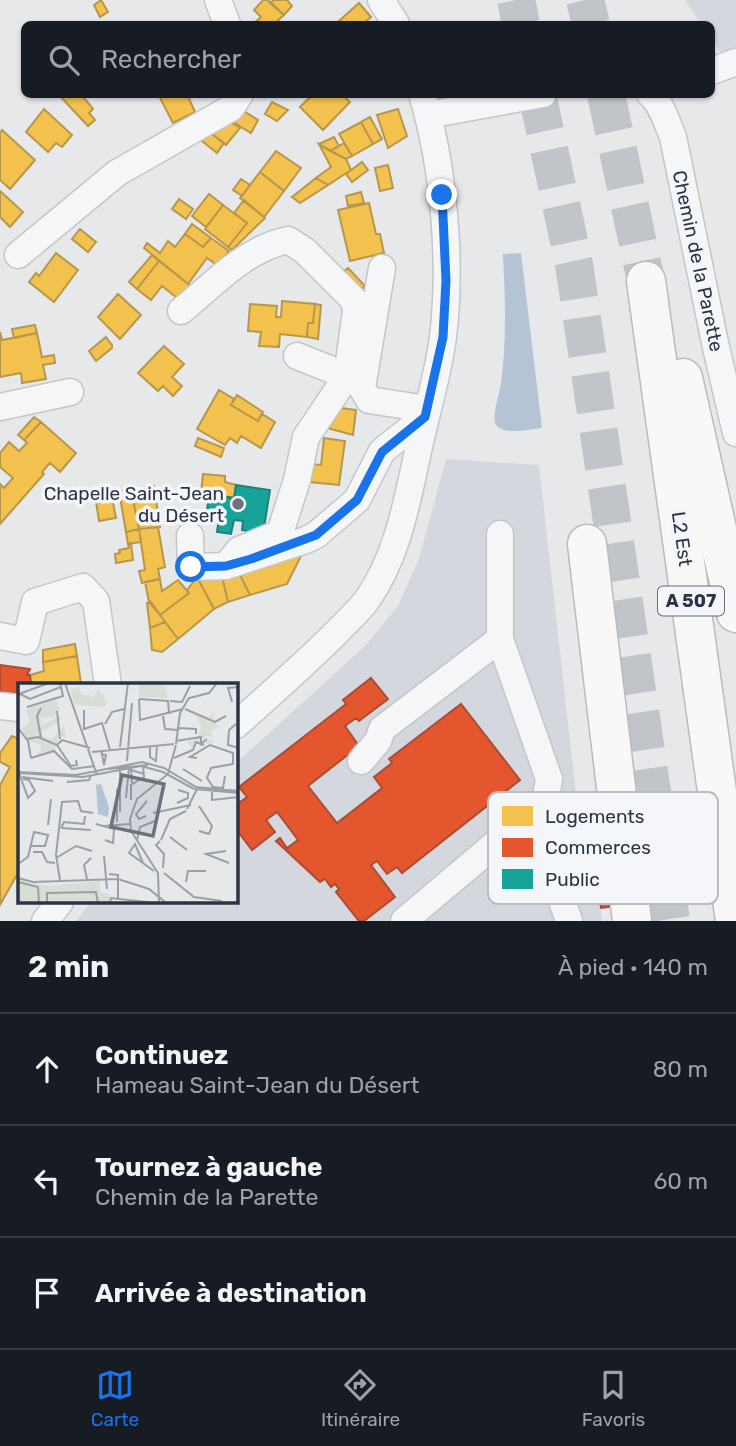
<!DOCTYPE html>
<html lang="fr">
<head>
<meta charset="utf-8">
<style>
  :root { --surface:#171b24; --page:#20242c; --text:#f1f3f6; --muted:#9ea1a6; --line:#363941; --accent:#1a73e8 }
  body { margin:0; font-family:Rubik,sans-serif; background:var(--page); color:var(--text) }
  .stop { position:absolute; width:21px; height:21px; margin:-16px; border:5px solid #1a73e8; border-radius:50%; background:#fff }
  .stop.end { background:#1a73e8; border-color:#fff; box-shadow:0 2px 7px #0008 }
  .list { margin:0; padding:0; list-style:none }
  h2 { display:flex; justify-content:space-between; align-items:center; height:91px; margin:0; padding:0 28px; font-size:30px }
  h2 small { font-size:23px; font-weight:400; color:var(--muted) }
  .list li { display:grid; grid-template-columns:46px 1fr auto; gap:21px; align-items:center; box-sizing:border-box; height:112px; padding:0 28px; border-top:2px solid var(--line) }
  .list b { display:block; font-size:26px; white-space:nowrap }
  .list p { margin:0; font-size:23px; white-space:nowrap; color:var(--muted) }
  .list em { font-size:23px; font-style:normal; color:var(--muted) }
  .icon { flex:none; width:38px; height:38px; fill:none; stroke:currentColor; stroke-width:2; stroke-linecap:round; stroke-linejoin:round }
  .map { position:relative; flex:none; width:736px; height:921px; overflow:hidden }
  .search { position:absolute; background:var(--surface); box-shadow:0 2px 5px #0004; left:21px; right:21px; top:21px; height:77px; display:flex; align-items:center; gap:18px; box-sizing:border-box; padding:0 24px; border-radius:10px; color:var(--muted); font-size:26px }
  .sheet { height:427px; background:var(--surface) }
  nav { display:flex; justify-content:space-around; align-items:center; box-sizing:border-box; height:98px; border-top:2px solid var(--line); background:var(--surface); font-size:19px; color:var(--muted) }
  nav a { display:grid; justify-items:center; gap:4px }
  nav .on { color:var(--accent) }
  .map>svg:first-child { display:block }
  .built { fill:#d4d7dd }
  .water { fill:#b4c4d5 }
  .homes { fill:#f2c14e; stroke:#b6974b; stroke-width:2 }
  .shops { fill:#e4572e; stroke:#ac4c35; stroke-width:2 }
  .public { fill:#17a398; stroke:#1d827f; stroke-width:2 }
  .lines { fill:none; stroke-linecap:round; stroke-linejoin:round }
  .highway-tunnel { stroke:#c1c4c9; stroke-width:38; stroke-dasharray:38 19; stroke-linecap:butt }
  .minor-casing { stroke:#c4c6c8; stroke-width:29 }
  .highway-casing { stroke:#b8bbbf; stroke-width:41 }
  .minor { stroke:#f5f6f7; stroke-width:26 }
  .highway { stroke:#f8f8f8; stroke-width:38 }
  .route { stroke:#1a73e8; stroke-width:9 }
  .poi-dot { fill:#6c737f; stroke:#f4f6f9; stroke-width:2.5 }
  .labels { text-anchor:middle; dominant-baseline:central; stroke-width:7; stroke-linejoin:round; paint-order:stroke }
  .shield { fill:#f4f6f9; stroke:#676e7b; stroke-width:2 }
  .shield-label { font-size:18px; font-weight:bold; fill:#2b3445 }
  .street-label { font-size:19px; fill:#2b3445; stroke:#f4f6f9 }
  .poi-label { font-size:19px; fill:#2b3445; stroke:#f4f6f9; text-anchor:end }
  .inset-road { fill:none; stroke:#9ba0a8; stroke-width:2 }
  .view { fill:#6c737f; fill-opacity:0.15; stroke:#6c737f; stroke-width:3.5 }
  .inset-edge { fill:none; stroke:#2b3445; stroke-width:3.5 }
  .key { fill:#f4f6f9; stroke:#b8bcc3; stroke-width:2 }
  .key-label { font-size:19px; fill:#2b3445 }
</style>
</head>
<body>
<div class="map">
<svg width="736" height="921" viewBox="0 0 736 921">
  <rect width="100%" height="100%" fill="#e6e8ea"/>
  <path class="built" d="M685 0H736V75L712 40V24H701Z
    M446 459 539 465 584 866 597 878 602 921H76L91 902H236V763L365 646 398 606 419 559Z"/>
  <path class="water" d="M521 253 542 428C530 429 504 436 496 425 491 418 500 392 501 383 507 340 505 297 503 254Z"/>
  <path class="homes" d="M101 0 108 12 100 17 94 5Z
    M263 0H268L284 15 274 24H253L261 17 254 10Z
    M274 0H287L292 6 284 15 270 3Z
    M359 3 371 17 363 24H343L339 21Z
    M58 94H81L93 109 89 113 95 120 88 126Z
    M158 94H187L195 112 173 123Z
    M313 94H342L350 102 323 130 300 107Z
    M272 102 288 110 277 121 265 114Z
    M44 109 72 135 62 147 56 143 48 152 26 132Z
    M398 109 407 136 388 148 377 115Z
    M242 110 258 120 251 133 233 122Z
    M370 117 382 139 373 144 361 122Z
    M226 119 240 128 226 145 207 130Z
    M361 122 373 144 352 156 339 134Z
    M2 130 35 160 10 189 0 180V133Z
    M208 131 224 143 217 153 202 141Z
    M334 137 339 146 330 151 319 144Z
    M344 143 352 156 346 159 330 151Z
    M319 144 346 159 351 170 328 185 316 178 331 167Z
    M276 151 301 168 284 191 260 172Z
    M362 162 368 170 352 182 346 174Z
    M388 165 393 188 380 191 375 168Z
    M260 172 284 191 264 217 240 198Z
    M316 178 328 185 300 203 292 197Z
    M241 179 250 185 242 196 233 190Z
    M0 191 23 212 10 227 0 217Z
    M361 192 364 203 348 206 346 196Z
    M209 194 223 205 206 227 192 216Z
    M179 199 193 209 186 219 172 209Z
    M244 200 265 218 232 250 228 247 247 223 234 213Z
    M369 203 376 234H380L384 253 350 261 338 210Z
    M223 205 247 223 228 247 205 229Z
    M192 224 211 238 203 247 185 234Z
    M80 229 96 242 88 252 72 239Z
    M185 234 203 247 211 238 229 251 218 266 207 258 188 284 144 248 147 243 160 253 168 241 175 247Z
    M56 253 78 270 54 302 29 282 36 273 39 276Z
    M152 255 159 261 137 289 129 282Z
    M159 261 192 287 177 298 162 286 151 300 137 289Z
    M348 268 365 286 357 294 339 275Z
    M118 294 141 315 120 339 98 317Z
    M282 301 315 304 313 323H308L307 337 280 334 279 347 259 346 261 332 248 331 250 304 277 306 276 317H281Z
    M315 304 321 305 318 339 307 337 308 323H313Z
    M35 325 37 333 14 338 12 329Z
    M0 332 2 340 37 333 42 357 54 355 55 363 43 365 46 379 22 383 21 373 0 377Z
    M106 337 112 345V348L96 361 89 351Z
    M164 346 184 364 172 377 182 386 173 396 163 386 158 391 138 373Z
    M219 390 234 399 231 405 258 421 262 414 275 422 261 448 241 436 237 443 230 438 225 445 197 429Z
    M237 395 263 412 258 421 231 405Z
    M335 407 356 410 353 435 323 427Z
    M34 417 41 422 24 440 18 435Z
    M41 422 76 453 60 472 50 463 42 472 44 474 0 524V484L4 488 13 478 0 467V453L9 442 19 451 27 443 24 440Z
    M198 438 224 448 221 457 195 446Z
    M324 438 345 441 339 485 309 482 312 464 321 465Z
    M203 474 225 476V482L236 485 234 498 201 493Z
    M154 486 160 527 139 529 131 490Z
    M131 490 139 529 126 532 119 491Z
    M111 492 116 518 99 521 95 495Z
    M158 527 165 567 158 569 160 579 142 583 139 571 145 570 139 529Z
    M139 529 141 542 128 544 126 532Z
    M131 543 133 560 116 563 115 554 120 553 119 550 129 548 128 544Z
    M304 550 287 584 250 595 237 569Z
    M237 569 250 595 228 602 221 572Z
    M221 572 228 602 214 609 197 577Z
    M197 577 214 609 178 639 160 615 189 593 187 590Z
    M160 579 162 591 178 580 189 593 160 615 149 602 145 582Z
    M151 602 165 622 150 628 147 603Z
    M165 622 178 639 162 652 152 650 150 628Z
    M75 644 77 656 43 662V650Z
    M77 656 81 684 31 685 30 675 44 671 43 662Z
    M12 736 19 739V871L0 905V785L10 767 0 762V753Z"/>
  <path class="shops" d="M0 665 30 669 27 675H30L31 685H19V693L0 695Z
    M371 678 388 699 359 721 356 718 345 726 359 746 308 786 337 823 382 788 374 777 392 763 389 759 461 704 520 780 402 873 397 867 387 874 377 861 371 865 395 897 364 921H359L336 892 339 889 335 884 331 887 325 879 320 882 276 841 280 838 287 848 298 840 277 812 266 820 275 832 252 850 236 829V805L247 797 239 787 346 704 343 700Z
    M605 877 609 907 601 908 597 878Z"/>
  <path class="public" d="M236 485 270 490 263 534 242 530 243 521 234 520 231 534 217 532 219 517 207 510 209 494 234 498Z"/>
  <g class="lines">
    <path class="highway-tunnel" d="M516 0 521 24
      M585 0 591 24
      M537 94 574 264 671 921
      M606 94 646 281"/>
    <defs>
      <path id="minor" d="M218 0 227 24
        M381 0 396 24
        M712 71 736 62
        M650 94C662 104 667 123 673 137L715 343 736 433
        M428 115 543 94
        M18 255 117 173 231 108 240 94
        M382 268 362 388 369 400 427 409
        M181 311C214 284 245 249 288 240L305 251 354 300 356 311 347 376 306 437 297 480 280 533 239 550 226 566
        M297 356 347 376
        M0 407 70 392
        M190 536 191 567 226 566 306 540 316 535 357 500 382 451 425 417
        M0 636 26 641 35 602 83 587 96 601 108 685
        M0 706 19 708
        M236 725C271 694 305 664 338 631 347 621 359 611 367 600 397 557 406 506 417 456 425 417 438 376 443 337 452 262 444 167 422 94
        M361 761 378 741 382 729 500 639
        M532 813 569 921
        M45 921 60 902
        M404 921 545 802 549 779 500 639V534"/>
      <path id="highway" d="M646 281 735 921
        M683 378 736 613
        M587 544 632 921"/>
    </defs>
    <use href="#minor" class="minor-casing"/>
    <use href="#highway" class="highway-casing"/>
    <use href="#minor" class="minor"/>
    <use href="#highway" class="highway"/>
  </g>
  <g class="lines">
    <path class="route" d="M191 567 226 566 251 559 316 535 357 500 382 452 425 417 443 337 446 281 442 195"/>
  </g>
  <circle class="poi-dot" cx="238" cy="504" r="7"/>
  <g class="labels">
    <rect class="shield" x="658" y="586.5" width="66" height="29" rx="5"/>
    <g class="shield-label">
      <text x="691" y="601">A 507</text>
    </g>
    <g class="street-label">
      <text transform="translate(698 261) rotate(78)">Chemin de la Parette</text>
      <text transform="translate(682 539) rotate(82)">L2 Est</text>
    </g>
    <g class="poi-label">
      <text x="224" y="493">Chapelle Saint-Jean<tspan x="224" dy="22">du Désert</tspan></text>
    </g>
  </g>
  <g transform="translate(18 683)">
    <rect width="220" height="220" fill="#e6e8ea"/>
    <path d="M121 0H146L150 15 121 14ZM61 4 63 11 76 14 80 6 89 18 86 24 57 22 52 6ZM38 17 41 26 36 34 23 35 24 42 41 33 44 36 19 52 34 56 46 43 48 56 41 51 37 67 16 75 25 63 12 58 3 46 12 39 8 26ZM197 28 195 37 200 44 193 48 195 59 185 62 194 55 190 52 174 65 169 58 179 57 183 45 178 32 190 36ZM0 196 29 203 82 198V209L92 211 91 220H0Z" fill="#d6ded6"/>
    <path d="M83 101 91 124 90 134 80 131 78 102Z" fill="#b4c4d5"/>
    <path class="inset-road" d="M47 0 79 92M0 10 12 16 43 4 42 0M1 11 31 0M121 16 122 37 165 26M121 16 150 18 151 31M152 18 164 19 172 3M214 19 210 5 221 4M9 24 45 13 43 4M167 26 197 39 208 33M66 27V46L84 40 92 67M39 28 42 56M145 33 147 46 160 47M87 41 94 29 106 26M218 41 211 47 210 62 221 65M0 45 10 58 13 75M160 45 178 46V51M23 55 19 33 23 25M9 56 20 54 39 62 53 83 59 82 58 77M158 58 183 54V61L189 56M158 61 162 30 171 15 191 10 199 0M39 62 44 57 72 65M132 63V74L138 78 139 62M102 64 110 0M83 68 84 71 86 82 88 72 84 71M74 69 156 61M13 75 36 68 54 86 77 83M156 75 175 67 178 59 186 62M179 75 172 74 192 62 215 70V81L193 85 189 95 195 104M109 78 114 20M90 86 130 82M165 86 184 98M0 89 58 92 124 79 146 85 178 104 221 108M0 90 65 94 123 83 145 89 176 106 221 110M1 90 10 115 17 108 11 97 5 96M4 94 35 98M49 99 71 97 73 92M114 100 113 87 126 91M195 104 205 105 207 93M99 106V139M194 109V117L221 114M108 115 111 84M113 117V102L126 94 125 83M159 120 170 115V110L160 107M181 123 194 143 191 151 181 148M169 126 179 106M102 129V84M135 130 173 122M128 133 121 136 118 131 129 118M78 141 96 146 95 160 87 157M30 142 33 116M85 143 112 141M43 145 46 139 66 141 67 133M43 145 73 147M152 154 169 167M119 157 122 144 137 138M143 157 152 136 168 128M142 158 138 162 146 171 145 185M208 168 188 171 211 180M15 169H24L29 179 37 180M86 173 89 206M38 175 58 163 74 168M125 180 111 170 117 161 125 180 136 188M0 190V181L10 174 16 149 30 152 27 163H13M146 190 176 214 204 218M91 191 100 192V216M0 195 15 199 100 196 131 206 147 219M69 196 66 182 73 175M42 197 38 172 44 119 60 118 63 128 75 130M0 199 20 204 21 220M168 199 170 188H188M29 220V210L78 209 80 220M92 220 93 215 129 219M141 220 140 190 113 148 112 136 119 116 150 91 158 62"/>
    <path class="view" d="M104 92 146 101 135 153 93 144Z"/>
    <rect width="220" height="220" class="inset-edge"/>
  </g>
  <rect x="488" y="792" width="230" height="112" rx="10" class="key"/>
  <rect x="502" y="806" width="31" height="20" fill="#f2c14e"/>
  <rect x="502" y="838" width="31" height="19" fill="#e4572e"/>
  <rect x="502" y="869" width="31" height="20" fill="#17a398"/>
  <g class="key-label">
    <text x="545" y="823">Logements</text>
    <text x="545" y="854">Commerces</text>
    <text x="545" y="886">Public</text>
  </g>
</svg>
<div class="stop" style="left:191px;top:567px"></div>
<div class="stop end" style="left:442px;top:195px"></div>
<div class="search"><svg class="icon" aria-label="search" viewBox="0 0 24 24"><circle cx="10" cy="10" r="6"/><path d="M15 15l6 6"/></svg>Rechercher</div>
</div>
<section class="sheet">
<h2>2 min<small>À pied · 140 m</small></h2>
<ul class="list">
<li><svg class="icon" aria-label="ahead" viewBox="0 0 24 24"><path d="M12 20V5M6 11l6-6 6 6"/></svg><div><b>Continuez</b><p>Hameau Saint-Jean du Désert</p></div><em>80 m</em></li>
<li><svg class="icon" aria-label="left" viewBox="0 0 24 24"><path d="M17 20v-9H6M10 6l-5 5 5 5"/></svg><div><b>Tournez à gauche</b><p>Chemin de la Parette</p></div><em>60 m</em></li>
<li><svg class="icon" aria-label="arrive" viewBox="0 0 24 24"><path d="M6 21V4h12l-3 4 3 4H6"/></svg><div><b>Arrivée à destination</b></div></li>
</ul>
</section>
<nav>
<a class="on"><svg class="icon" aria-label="map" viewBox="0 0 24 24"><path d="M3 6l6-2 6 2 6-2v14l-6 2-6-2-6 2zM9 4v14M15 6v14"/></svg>Carte</a>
<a><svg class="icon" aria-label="directions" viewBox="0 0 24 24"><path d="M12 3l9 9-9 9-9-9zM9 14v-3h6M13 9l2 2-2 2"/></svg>Itinéraire</a>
<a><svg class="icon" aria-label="saved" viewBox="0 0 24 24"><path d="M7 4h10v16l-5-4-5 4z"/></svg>Favoris</a>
</nav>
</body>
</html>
